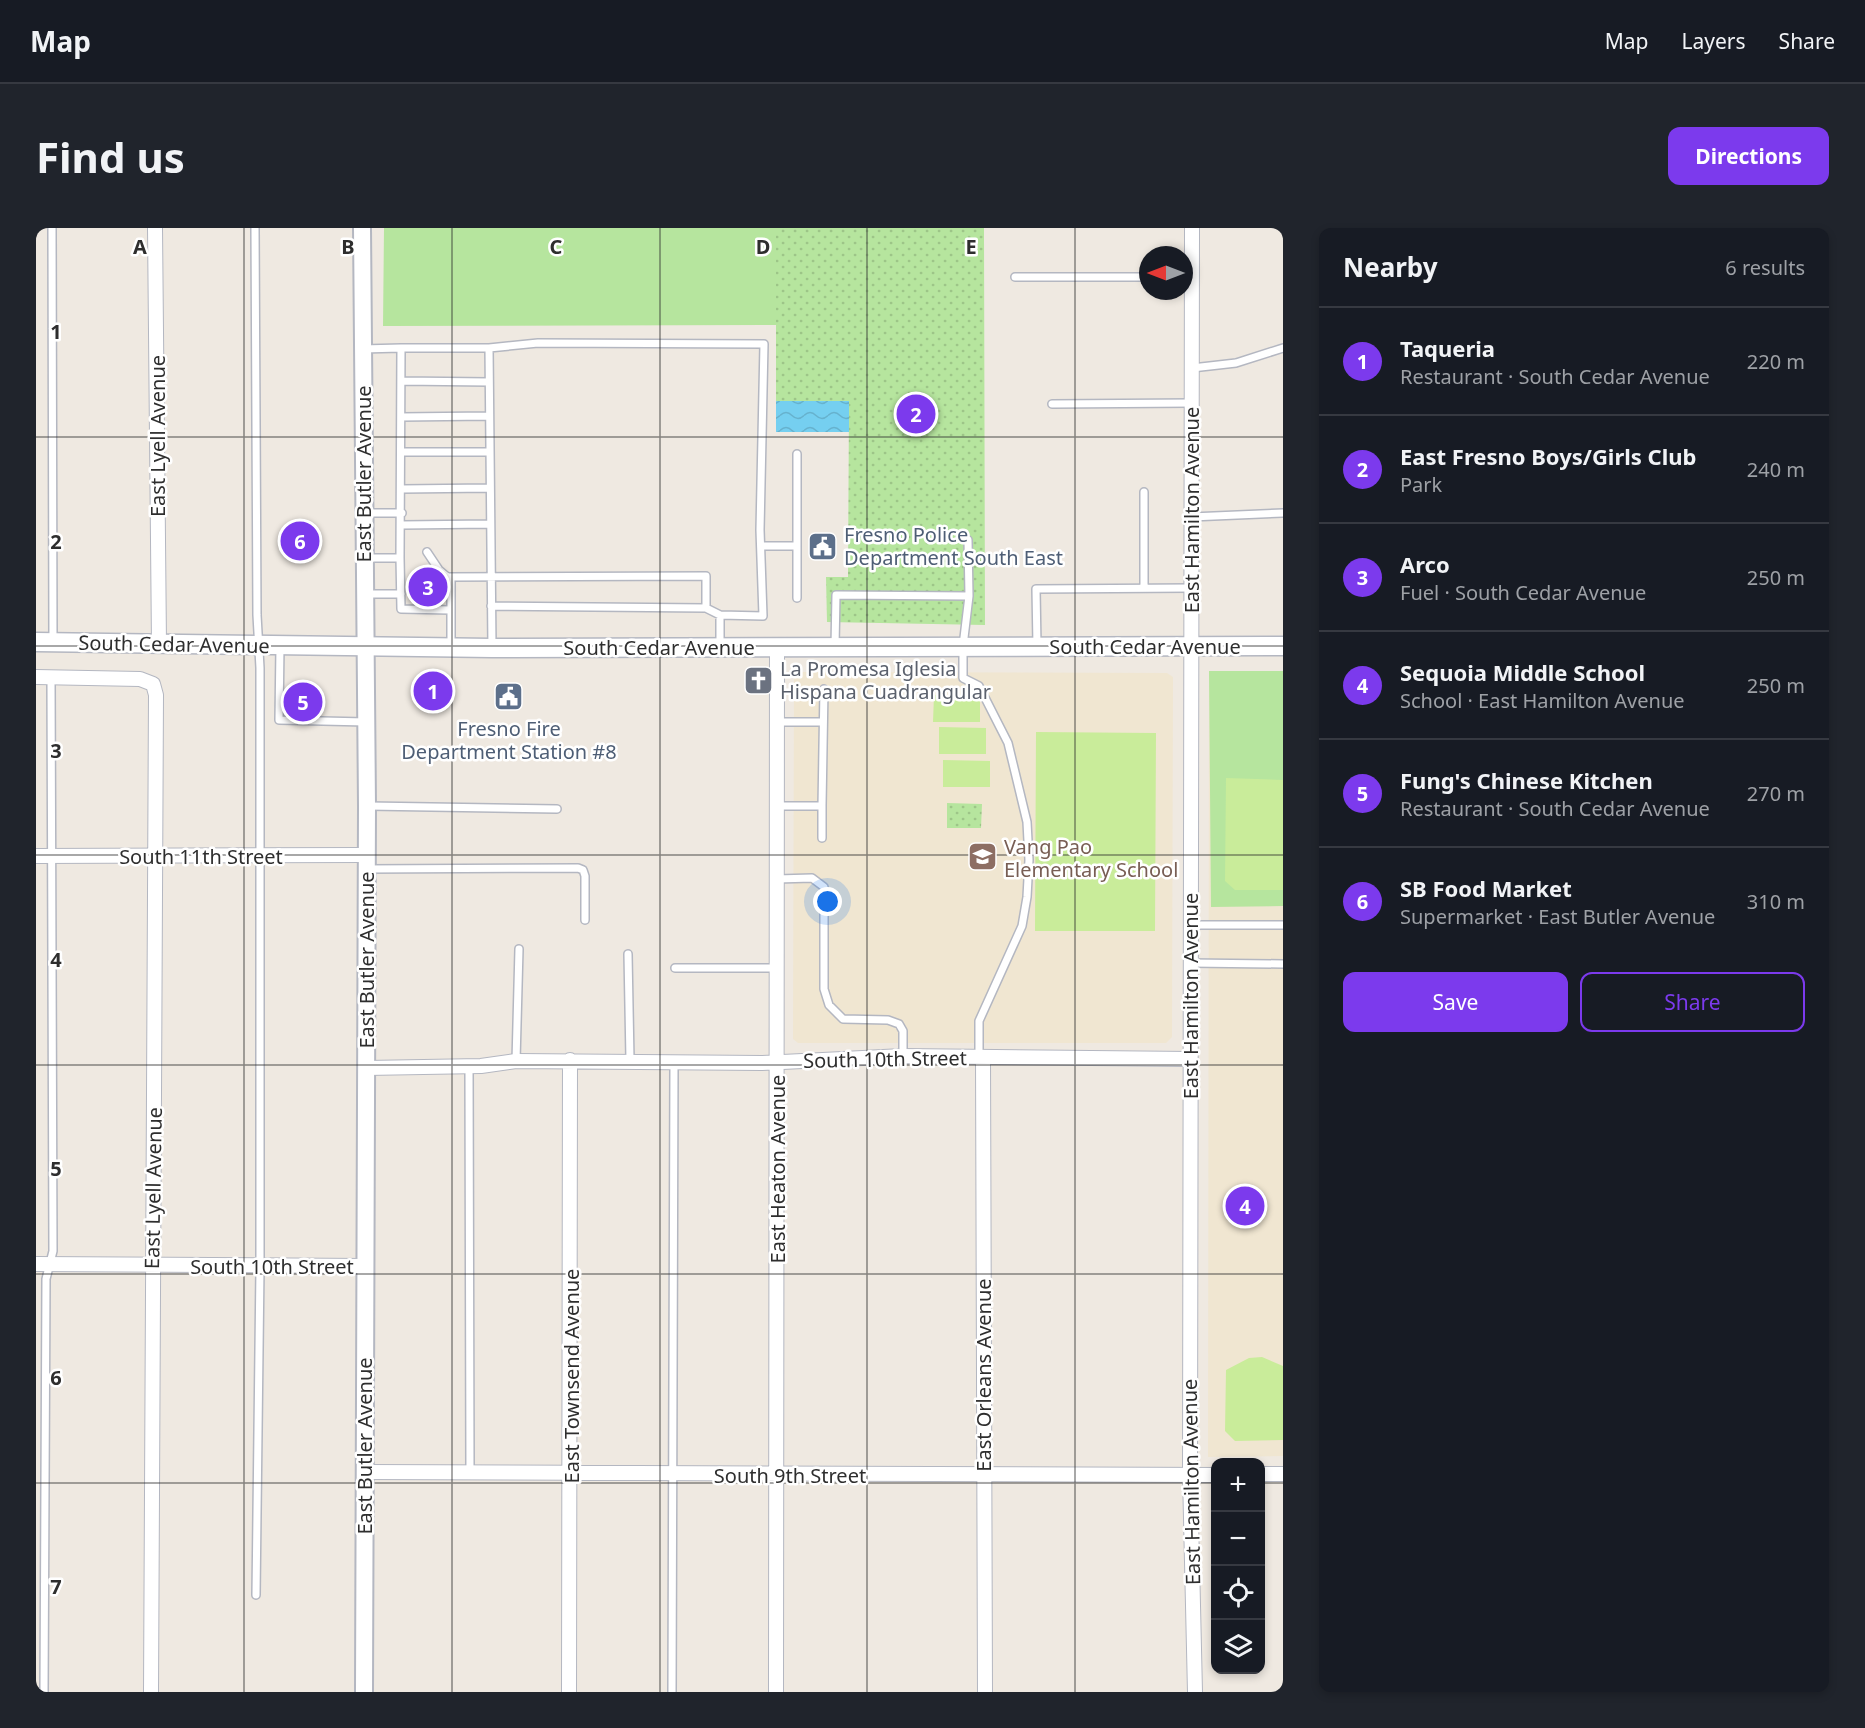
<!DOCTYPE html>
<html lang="en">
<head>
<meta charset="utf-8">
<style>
  :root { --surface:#171b24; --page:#20242c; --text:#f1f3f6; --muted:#9ea1a6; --line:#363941; --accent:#7c3aed }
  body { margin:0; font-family:"Noto Sans",sans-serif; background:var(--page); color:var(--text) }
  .controls { position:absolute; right:18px; bottom:18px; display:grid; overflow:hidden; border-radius:12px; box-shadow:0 3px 9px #0003 }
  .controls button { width:54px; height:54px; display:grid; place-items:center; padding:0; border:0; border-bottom:2px solid var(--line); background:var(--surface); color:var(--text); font:30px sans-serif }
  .compass { position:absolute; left:1103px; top:18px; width:54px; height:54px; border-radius:50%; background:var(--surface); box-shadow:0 3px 9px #0003; rotate:270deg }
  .you { position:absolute; left:792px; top:674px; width:21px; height:21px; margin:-15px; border:4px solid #fff; border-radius:50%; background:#1a73e8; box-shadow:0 0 0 9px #1a73e833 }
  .badge { display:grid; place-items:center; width:39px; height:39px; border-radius:50%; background:var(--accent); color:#fff; font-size:20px; font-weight:700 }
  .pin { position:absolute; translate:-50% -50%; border:3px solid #fff; box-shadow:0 2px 6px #0006 }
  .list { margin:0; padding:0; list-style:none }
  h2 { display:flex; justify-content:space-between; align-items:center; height:78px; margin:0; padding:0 24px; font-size:26px }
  h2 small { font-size:20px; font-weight:400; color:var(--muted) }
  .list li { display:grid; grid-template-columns:39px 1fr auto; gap:18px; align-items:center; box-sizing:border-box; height:108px; padding:0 24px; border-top:2px solid var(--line) }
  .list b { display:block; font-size:22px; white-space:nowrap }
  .list p { margin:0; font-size:20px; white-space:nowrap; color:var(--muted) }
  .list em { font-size:20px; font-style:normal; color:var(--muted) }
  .actions { display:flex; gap:12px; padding:18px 24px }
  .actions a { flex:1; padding:14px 0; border:2px solid var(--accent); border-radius:12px; text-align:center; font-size:21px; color:var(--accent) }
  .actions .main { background:var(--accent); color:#fff }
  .icon { flex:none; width:33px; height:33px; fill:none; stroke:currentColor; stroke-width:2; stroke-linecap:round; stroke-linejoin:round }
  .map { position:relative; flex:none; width:1247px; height:1464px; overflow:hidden; border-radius:12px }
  header { display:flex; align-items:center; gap:36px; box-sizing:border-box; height:84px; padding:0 30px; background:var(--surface); border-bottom:2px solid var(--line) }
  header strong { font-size:28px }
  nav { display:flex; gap:33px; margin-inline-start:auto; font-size:21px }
  .intro { display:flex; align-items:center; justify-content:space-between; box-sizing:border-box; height:144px; padding:0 36px }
  h1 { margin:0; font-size:42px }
  .button { padding:15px 27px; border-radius:12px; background:var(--accent); color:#fff; font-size:21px; font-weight:700 }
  main { display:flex; gap:36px; padding:0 36px }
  aside { flex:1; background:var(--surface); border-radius:12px; box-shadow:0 3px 9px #0003 }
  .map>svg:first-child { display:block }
  .education { fill:#f0e6d1 }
  .grass { fill:#b6e59e }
  .park { fill:url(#park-dots) }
  .pitch { fill:#c9ec9a }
  .water { fill:url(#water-waves) }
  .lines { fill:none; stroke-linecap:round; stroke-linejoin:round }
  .service-casing { stroke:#b4b7c1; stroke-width:10 }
  .minor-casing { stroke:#b4b7c1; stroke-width:16 }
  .tertiary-casing { stroke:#b4b7c1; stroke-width:20 }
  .secondary-casing { stroke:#b4b7c1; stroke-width:21 }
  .service { stroke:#fff; stroke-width:7 }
  .minor { stroke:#fff; stroke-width:14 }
  .tertiary { stroke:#fff; stroke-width:16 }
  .secondary { stroke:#fff; stroke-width:18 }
  .grid { fill:none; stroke:#2e2e2e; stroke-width:1.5; stroke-opacity:0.55 }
  .labels { text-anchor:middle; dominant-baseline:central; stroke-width:5; stroke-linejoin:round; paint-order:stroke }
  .street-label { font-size:20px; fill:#2e2e2e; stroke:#fff }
  .service-label { font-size:20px; fill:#4e5e75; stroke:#fff; text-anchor:start }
  .worship-label { font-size:20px; fill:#5b616d; stroke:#fff; text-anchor:start }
  .education-label { font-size:20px; fill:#785e54; stroke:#fff; text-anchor:start }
  .grid-label { font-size:20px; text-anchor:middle; font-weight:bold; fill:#2e2e2e; stroke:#fff; stroke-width:5; stroke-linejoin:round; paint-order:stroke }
</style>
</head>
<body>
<header>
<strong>Map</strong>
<nav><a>Map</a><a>Layers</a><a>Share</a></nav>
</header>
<div class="intro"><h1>Find us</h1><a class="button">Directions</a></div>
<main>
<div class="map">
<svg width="1247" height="1464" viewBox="0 0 1247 1464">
  <defs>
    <pattern id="park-dots" width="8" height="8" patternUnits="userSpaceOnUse" patternTransform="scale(1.5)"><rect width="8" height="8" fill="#b6e59e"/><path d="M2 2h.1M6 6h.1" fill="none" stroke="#9dc588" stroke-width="1.8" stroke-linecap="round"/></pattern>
    <pattern id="water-waves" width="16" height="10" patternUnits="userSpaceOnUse" patternTransform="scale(1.5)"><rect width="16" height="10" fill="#75cff0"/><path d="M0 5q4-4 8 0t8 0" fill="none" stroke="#66b2ce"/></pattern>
  </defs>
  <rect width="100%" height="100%" fill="#efe9e1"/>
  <path class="education" d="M1173 443H1247V1228L1172 1229Z
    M763 444 1131 445 1137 449 1136 809 1130 815H762L757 811 758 450Z"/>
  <path class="grass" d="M348 0H740L741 97 347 98Z
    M1173 443H1247V678L1175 679Z"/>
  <path class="park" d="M740 0H948L949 397 791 394 790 349H812L813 174 740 173Z
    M911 575 946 576 945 600H911Z"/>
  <path class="pitch" d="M898 467H944V494H897Z
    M903 499 950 500V526H903Z
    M1000 504 1120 505 1119 703H999Z
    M907 532 954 533V559H907Z
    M1190 550 1247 552V662H1199L1189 653Z
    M1226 1129 1247 1138V1212L1199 1213 1189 1203 1190 1142 1213 1130Z"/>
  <path class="water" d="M740 173H813V204H740Z"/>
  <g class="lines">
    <defs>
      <path id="service" d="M16 0 17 414
        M219 0 221 387 224 440V1040L220 1367
        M979 49H1112
        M365 120H453L456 419
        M453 120 502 115 728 116 724 302 727 388 684 387 670 380 455 378
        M326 121 365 120 364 330
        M1156 140 1200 135 1247 120
        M365 153 453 154
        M1016 176 1156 175
        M365 189 453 188
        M365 224H453
        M761 226V370
        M366 261 453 260
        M330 285H366
        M1155 289 1247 285
        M366 297 454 296
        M932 312 933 368 927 418V450L943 458 972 515 991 594 993 632 991 669 986 698 943 793V829
        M725 318H761
        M391 324 403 342 415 352V419
        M328 330H364L365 381 414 382
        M413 349 670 348V380
        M1108 360V264
        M328 366H365
        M684 387V417
        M244 418 243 492 330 494
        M799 418 800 367 933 368
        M1001 418 1000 361 1155 360
        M741 494H787
        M332 578 521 581
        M741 578H786V610
        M786 578 788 461
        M330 641 542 640 547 642 549 648V692
        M741 651 776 650 788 659V761L793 777 807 791 852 792 863 796 867 803V828
        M1154 697H1247
        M592 726 594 832
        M1154 735 1247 736
        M639 740H741
        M480 833 483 721
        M433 839 434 1245
        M8 1464 10 1051 17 1023 15 450
        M636 1464 638 835"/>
      <path id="minor" d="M119 0 123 416
        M1156 0 1154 1247 1159 1464
        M0 449 104 451 117 456 120 467 115 1464
        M0 628 330 627
        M947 829 949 1464
        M330 840 445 838 480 833 726 835 867 828 1154 831
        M0 1036 329 1038
        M328 1244 1180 1247
        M1224 1246H1247
        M533 1464 534 832
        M740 1464 741 419"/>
      <path id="tertiary" d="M326 0 331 578 328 1464"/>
      <path id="secondary" d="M0 414 456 420 1247 418"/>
    </defs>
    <use href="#service" class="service-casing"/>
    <use href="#minor" class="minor-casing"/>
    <use href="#tertiary" class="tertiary-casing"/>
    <use href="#secondary" class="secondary-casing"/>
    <use href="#service" class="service"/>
    <use href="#minor" class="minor"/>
    <use href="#tertiary" class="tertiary"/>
    <use href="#secondary" class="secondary"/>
  </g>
  <path class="grid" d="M208 0V1464M416 0V1464M624 0V1464M831 0V1464M1039 0V1464M0 209H1247M0 418H1247M0 627H1247M0 837H1247M0 1046H1247M0 1255H1180M1224 1255H1247"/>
  <defs>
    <symbol id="civic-square" viewBox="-11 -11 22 22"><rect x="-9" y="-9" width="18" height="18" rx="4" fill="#5c6f8a" stroke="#fff"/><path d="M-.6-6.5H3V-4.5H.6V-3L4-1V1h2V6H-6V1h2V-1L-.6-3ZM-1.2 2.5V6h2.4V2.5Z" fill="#fff"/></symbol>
    <symbol id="church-square" viewBox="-11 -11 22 22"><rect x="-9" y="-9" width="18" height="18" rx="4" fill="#6b7280" stroke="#fff"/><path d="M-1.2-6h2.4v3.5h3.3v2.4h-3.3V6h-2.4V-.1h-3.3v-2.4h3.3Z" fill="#fff"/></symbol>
    <symbol id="school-square" viewBox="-11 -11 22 22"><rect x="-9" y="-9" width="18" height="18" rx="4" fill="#8d6e63" stroke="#fff"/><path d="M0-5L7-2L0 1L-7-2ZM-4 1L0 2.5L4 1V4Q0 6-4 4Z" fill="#fff"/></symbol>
  </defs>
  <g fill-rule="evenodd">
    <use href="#civic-square" x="770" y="302" width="33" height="33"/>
    <use href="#church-square" x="706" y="436" width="33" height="33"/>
    <use href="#civic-square" x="456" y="452" width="33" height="33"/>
    <use href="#school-square" x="930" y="612" width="33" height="33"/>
  </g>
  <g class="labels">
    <g class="street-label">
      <text transform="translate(121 208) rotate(-90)">East Lyell Avenue</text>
      <text transform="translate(327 246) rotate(-90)">East Butler Avenue</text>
      <text transform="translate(1155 282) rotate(-90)">East Hamilton Avenue</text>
      <text transform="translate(138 416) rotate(1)">South Cedar Avenue</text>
      <text x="1109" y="418">South Cedar Avenue</text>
      <text x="623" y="419">South Cedar Avenue</text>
      <text x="165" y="628">South 11th Street</text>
      <text transform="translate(330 732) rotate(-90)">East Butler Avenue</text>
      <text transform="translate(1154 768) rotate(-90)">East Hamilton Avenue</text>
      <text transform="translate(849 831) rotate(-1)">South 10th Street</text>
      <text transform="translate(741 941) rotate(-90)">East Heaton Avenue</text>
      <text transform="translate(117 960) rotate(-89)">East Lyell Avenue</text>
      <text x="236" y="1038">South 10th Street</text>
      <text transform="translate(947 1147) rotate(-90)">East Orleans Avenue</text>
      <text transform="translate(535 1148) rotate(-90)">East Townsend Avenue</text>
      <text transform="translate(328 1218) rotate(-90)">East Butler Avenue</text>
      <text x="754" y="1247">South 9th Street</text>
      <text transform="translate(1155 1254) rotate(-91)">East Hamilton Avenue</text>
    </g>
    <g class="service-label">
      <text x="808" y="306">Fresno Police<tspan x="808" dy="23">Department South East</tspan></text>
      <text x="473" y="500" text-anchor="middle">Fresno Fire<tspan x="473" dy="23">Department Station #8</tspan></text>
    </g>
    <g class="worship-label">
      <text x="744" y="440">La Promesa Iglesia<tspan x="744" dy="23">Hispana Cuadrangular</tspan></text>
    </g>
    <g class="education-label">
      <text x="968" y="618">Vang Pao<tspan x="968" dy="23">Elementary School</tspan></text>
    </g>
  </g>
  <g class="grid-label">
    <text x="104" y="26">A</text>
    <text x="312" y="26">B</text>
    <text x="520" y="26">C</text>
    <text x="727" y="26">D</text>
    <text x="935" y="26">E</text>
    <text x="20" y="111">1</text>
    <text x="20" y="321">2</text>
    <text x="20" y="530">3</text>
    <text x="20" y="739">4</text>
    <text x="20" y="948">5</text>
    <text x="20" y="1157">6</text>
    <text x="20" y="1366">7</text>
  </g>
</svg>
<div class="controls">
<button>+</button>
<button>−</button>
<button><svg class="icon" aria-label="locate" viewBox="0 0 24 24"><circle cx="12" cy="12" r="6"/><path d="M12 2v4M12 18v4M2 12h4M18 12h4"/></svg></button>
<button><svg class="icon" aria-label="layers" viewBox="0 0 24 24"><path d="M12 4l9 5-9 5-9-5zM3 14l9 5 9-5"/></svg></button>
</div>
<svg class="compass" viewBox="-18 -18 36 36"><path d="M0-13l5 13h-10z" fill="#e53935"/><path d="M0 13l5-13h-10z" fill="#9ea1a6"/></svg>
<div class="you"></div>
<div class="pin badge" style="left:397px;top:463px">1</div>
<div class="pin badge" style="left:880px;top:186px">2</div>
<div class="pin badge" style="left:392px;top:359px">3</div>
<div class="pin badge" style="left:1209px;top:978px">4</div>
<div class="pin badge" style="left:267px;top:474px">5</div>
<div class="pin badge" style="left:264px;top:313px">6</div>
</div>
<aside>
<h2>Nearby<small>6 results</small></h2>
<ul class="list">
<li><span class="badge">1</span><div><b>Taqueria</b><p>Restaurant · South Cedar Avenue</p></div><em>220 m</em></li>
<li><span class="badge">2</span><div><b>East Fresno Boys/Girls Club</b><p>Park</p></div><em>240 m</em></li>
<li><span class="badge">3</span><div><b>Arco</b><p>Fuel · South Cedar Avenue</p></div><em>250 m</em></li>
<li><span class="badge">4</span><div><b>Sequoia Middle School</b><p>School · East Hamilton Avenue</p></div><em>250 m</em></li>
<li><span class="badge">5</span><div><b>Fung's Chinese Kitchen</b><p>Restaurant · South Cedar Avenue</p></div><em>270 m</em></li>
<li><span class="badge">6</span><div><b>SB Food Market</b><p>Supermarket · East Butler Avenue</p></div><em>310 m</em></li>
</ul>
<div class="actions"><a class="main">Save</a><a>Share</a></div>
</aside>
</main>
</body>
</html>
